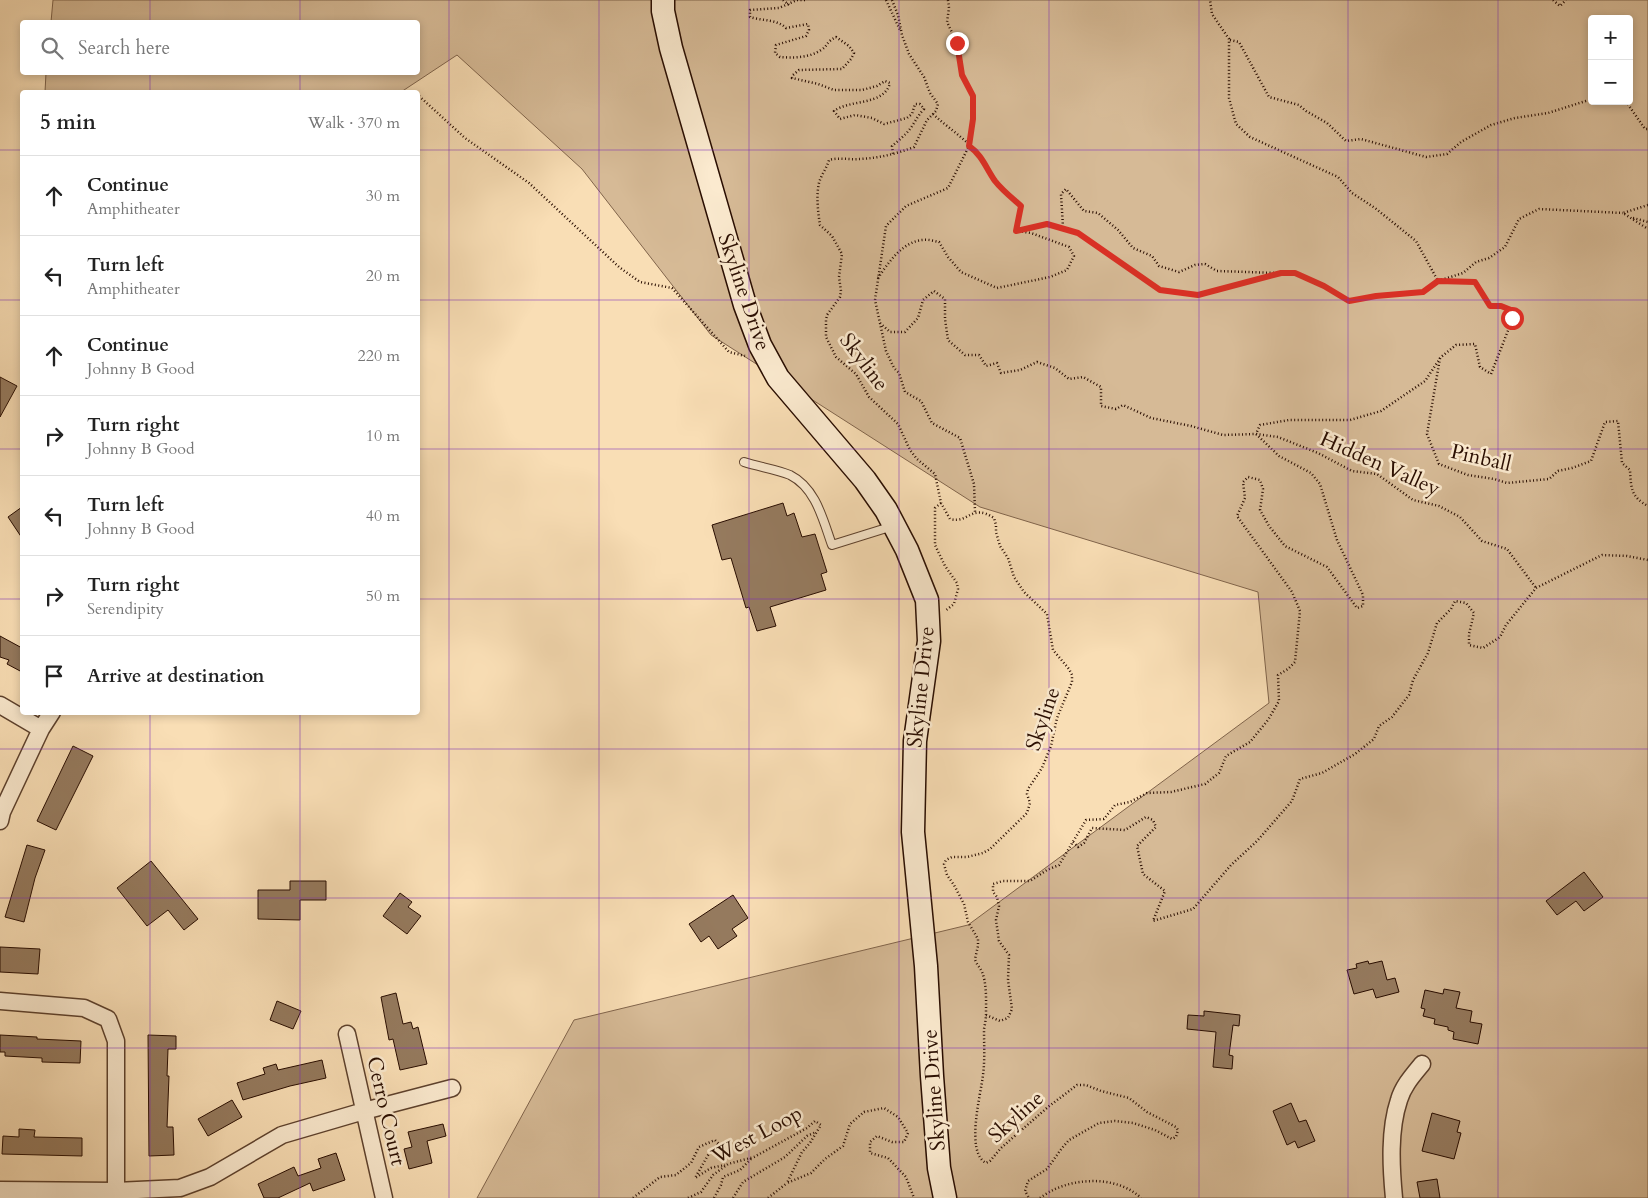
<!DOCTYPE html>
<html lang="en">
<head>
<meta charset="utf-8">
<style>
  :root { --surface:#fff; --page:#f2f2f2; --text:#222; --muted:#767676; --line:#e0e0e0 }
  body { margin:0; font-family:Cardo,serif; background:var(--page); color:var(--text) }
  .controls { position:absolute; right:15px; top:15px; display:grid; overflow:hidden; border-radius:5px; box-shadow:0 2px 8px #0003 }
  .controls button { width:45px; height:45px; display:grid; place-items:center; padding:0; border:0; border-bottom:1px solid var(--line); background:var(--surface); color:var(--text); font:25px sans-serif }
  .stop { position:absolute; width:15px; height:15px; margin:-11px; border:4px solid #d93025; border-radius:50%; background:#fff }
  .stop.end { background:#d93025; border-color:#fff; box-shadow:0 1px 5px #0008 }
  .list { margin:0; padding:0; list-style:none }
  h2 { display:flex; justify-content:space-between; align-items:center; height:65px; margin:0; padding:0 20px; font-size:21px }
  h2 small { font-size:16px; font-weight:400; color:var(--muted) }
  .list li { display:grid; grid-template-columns:32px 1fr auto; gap:15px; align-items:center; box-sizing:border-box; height:80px; padding:0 20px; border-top:1px solid var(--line) }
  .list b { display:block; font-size:19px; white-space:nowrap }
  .list p { margin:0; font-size:16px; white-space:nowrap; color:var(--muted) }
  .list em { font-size:16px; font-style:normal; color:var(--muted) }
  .icon { flex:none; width:28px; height:28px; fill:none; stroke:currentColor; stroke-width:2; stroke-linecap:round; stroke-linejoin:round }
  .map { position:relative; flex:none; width:1648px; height:1198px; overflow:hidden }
  .search { position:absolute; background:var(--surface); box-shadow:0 2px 8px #0003; left:20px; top:20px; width:400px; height:55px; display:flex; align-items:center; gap:12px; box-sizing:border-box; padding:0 18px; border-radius:5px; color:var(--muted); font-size:19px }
  .panel { position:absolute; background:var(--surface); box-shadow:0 2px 8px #0003; left:20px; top:90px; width:400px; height:625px; border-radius:5px }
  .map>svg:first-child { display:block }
  .green { fill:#d6ba96; stroke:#80644b; fill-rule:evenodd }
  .building { fill:#957a5e; stroke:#290d00 }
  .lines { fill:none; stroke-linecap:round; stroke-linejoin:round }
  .lane-casing { stroke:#5d412d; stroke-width:10 }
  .street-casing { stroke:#5d412d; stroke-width:19 }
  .secondary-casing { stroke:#290d00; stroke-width:25 }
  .path { stroke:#290d00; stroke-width:2.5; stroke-dasharray:1 2.5; stroke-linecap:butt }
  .lane { stroke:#fbeacf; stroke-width:8 }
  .street { stroke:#fbeacf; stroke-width:16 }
  .secondary { stroke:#fbeacf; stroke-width:22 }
  .route { stroke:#d93025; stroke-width:6 }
  .grid { fill:none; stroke:#7b2cbf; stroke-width:1; stroke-opacity:0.55 }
  .labels { text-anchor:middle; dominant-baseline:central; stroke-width:5; stroke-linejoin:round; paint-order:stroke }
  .street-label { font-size:21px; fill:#290d00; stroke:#fbeacf }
</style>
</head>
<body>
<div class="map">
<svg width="1648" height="1198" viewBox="0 0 1648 1198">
  <rect width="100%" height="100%" fill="#f9deb5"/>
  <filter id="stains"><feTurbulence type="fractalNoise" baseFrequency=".004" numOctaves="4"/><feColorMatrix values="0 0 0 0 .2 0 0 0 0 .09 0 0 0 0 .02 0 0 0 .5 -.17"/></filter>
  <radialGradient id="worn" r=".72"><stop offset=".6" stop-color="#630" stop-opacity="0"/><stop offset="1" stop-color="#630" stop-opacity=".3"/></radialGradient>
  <path class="green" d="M53 0H1648V1198H477L574 1020 968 925 1269 703 1258 592 980 507 711 335 582 169 457 55 401 92H45L46 73 418 72V22H51ZM1592 19H1629V101H1592Z"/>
  <path class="building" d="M0 377 17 386 0 417Z
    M783 503 787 516 794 513 802 537 815 534 827 572 821 574 826 590 770 607 776 626 757 631 749 607 746 608 731 558 722 560 712 525Z
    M22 507V538L8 517Z
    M0 636 22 648V672L7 664 9 660 0 657Z
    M73 746 93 756 56 830 37 821Z
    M27 845 45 850 35 878 24 922 5 917Z
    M151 861 198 919 184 930 168 910 147 926 117 888Z
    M1584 872 1603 897 1584 911 1576 901 1557 915 1546 901Z
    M290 881H326V900H300V920L258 919V890H290Z
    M400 893 412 902 408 907 421 916 407 934 383 916Z
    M733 895 748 918 732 929 737 936 718 949 709 936 701 942 689 924Z
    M0 947 40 949 38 974 0 972Z
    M1368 961 1369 964 1382 961 1387 980 1395 978 1399 992 1376 998 1373 989 1354 994 1347 970 1357 968 1356 964Z
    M1444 989 1460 992 1456 1008 1472 1011 1470 1022 1482 1024 1478 1044 1453 1039 1454 1032 1448 1030V1027L1434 1024 1435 1019 1423 1016 1425 1009 1421 1008 1425 990 1443 994Z
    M396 993 403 1024 411 1022 413 1029 418 1027 427 1064 400 1070 393 1039 389 1040 381 997Z
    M277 1001 301 1011 293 1029 270 1020Z
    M1204 1011 1240 1015 1239 1026 1233 1025 1229 1055 1233 1056 1232 1069 1213 1067 1216 1032 1187 1029 1188 1015 1204 1016Z
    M0 1035 37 1037V1039L81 1041 80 1063 42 1062V1058L5 1056V1052H0Z
    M148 1035 176 1036V1049H168L167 1076H169L167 1127H173L174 1155 149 1156Z
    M322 1060 326 1078 290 1086 243 1100 237 1083 265 1074 263 1068 276 1064 278 1070Z
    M232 1100 242 1117 208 1136 198 1119Z
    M1291 1103 1299 1122 1306 1120 1315 1141 1298 1148 1295 1141 1287 1145 1273 1111Z
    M1432 1113 1460 1121 1457 1132 1461 1133 1454 1159 1422 1151Z
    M443 1124 446 1136 427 1141 432 1163 409 1169 404 1149 412 1147 408 1132Z
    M19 1129 35 1130 34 1137 82 1138V1156L2 1154 3 1136 19 1137Z
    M336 1153 345 1180 313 1191 310 1183 278 1198H264L258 1184 294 1167 298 1176 321 1168 318 1159Z
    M1437 1179 1440 1198H1420L1417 1182Z"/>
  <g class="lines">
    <defs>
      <path id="lane" d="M744 462C759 467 776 469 790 475 816 488 823 520 832 545L893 526"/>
      <path id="street" d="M0 705 41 729
        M0 821 2 812 41 729 52 712
        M0 1001 84 1008 108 1019 116 1041V1198
        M347 1034 384 1198
        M0 1190 116 1191 180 1188 210 1177 282 1135 364 1111 452 1088
        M1394 1198C1391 1167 1389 1130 1399 1100 1403 1086 1413 1075 1422 1064"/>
      <path id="secondary" d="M663 0V11L671 48 745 305 760 345 778 378 865 480 886 510 907 550 927 600 929 641 915 741 913 832 926 966 932 1076 939 1168 945 1198"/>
    </defs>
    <use href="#lane" class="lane-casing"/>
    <use href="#street" class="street-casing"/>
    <use href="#secondary" class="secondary-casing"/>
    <path class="path" d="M783 0 789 5
      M805 0H797L779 8 750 10V17C762 21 777 19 786 28L808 24 809 30 806 36 776 45 775 53 780 57C793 58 809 58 821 50 828 46 826 42 836 37L849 46 854 53 851 59 842 69 799 70 793 75 792 78 818 84 834 90H862L877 86 885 81 890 83C884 106 850 99 834 111L840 119 855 115 872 118 884 124 907 118 912 114 915 104H920L924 109C919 114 916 120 912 126 907 134 899 140 892 146L893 154
      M886 0 900 30
      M892 0 898 15 902 35 909 54 924 77 930 93 938 104 936 111 927 120 914 147C896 154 879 158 860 159 850 160 839 157 829 160 827 168 821 175 819 183 816 196 818 212 820 225L832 236 842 254 839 277 841 291 840 297 827 315 826 320V337L836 357 856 374 869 397 898 424 910 450 917 459 935 474 941 503 950 519C969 524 971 503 994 518L996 525V532L1000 546 1008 558 1014 577 1024 592 1047 614 1053 650 1069 669 1072 675V682L1057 718 1051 746 1042 768 1028 789 1027 794 1030 803 1027 813 990 849 983 853 967 857H952L946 860 944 864 947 875 954 885 964 904 968 922 978 939V946L975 959C976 964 980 967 982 972 987 984 986 1002 986 1014 986 1019 985 1024 984 1029 984 1045 985 1060 983 1075 981 1094 965 1152 986 1163L990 1161 1001 1148 1048 1107 1077 1085H1086L1101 1091 1129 1098 1147 1112 1176 1127 1178 1130 1176 1137 1172 1139 1155 1130 1133 1123 1115 1121 1099 1123 1069 1140 1062 1148 1047 1169 1028 1181 1025 1191 1029 1198
      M948 0 949 8 947 22 957 43 962 75 973 96V119L969 146 948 188 906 206 886 226 875 300 886 351 894 368 899 373 905 392 921 401 932 423 960 438 974 484 975 512
      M1553 0 1560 6 1566 0
      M1230 40 1239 42 1269 97 1299 105 1306 111 1327 123 1346 141 1361 139 1426 157 1447 154 1461 142 1491 125 1515 118 1548 113 1592 99
      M419 96 465 138 529 183 619 267 640 282 672 288 729 352 745 356
      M1618 101 1627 103 1645 129H1648
      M933 114C947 127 964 138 977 152 985 161 989 172 996 181 1003 191 1012 198 1021 206L1017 231 1047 224 1078 233 1160 290 1198 295 1281 273H1295L1324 286 1349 301 1376 296 1423 292 1438 281 1463 273 1476 262 1489 258 1505 247 1519 219 1539 209 1623 213
      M1648 205 1623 213 1648 229
      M1633 218 1648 222
      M1063 227 1061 194 1066 189 1084 211 1098 213 1118 230 1133 248 1152 256 1159 266 1179 272 1195 265 1205 264 1217 271 1277 273
      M878 278C888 263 903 241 923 240 928 239 934 241 939 242L948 257 961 272 997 288 1050 277 1067 270 1074 256 1069 247 1031 233 1018 231
      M880 323 890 332H905L918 318 923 300 934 291 945 299V319L948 340 965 355H979L986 366 997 363 1001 373 1020 370 1037 362 1055 368 1069 379 1083 377 1101 387V406L1116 409 1123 405 1151 418 1191 426 1223 435 1256 434 1278 437 1318 453 1352 471 1377 474 1413 500 1439 506 1460 517 1482 541 1507 549 1536 588
      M1440 358 1427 434 1439 464 1468 475 1494 479 1507 483 1549 479 1558 471 1572 468 1591 461 1605 422 1618 421 1622 463 1630 470C1631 488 1631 497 1648 506
      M941 503 935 508V545L945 566 957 583 958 589 954 604 945 611
      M1073 842 1078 847 1084 843 1092 828 1125 830 1146 817 1153 820 1156 827 1137 846 1143 874 1165 891 1153 921 1193 909 1231 865 1257 841 1292 801 1300 779 1322 773 1355 754 1374 739 1379 726 1392 717 1409 695 1413 680 1428 653 1437 623 1451 609 1455 601 1466 603 1474 613 1469 634V645L1483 648 1500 637 1506 625 1536 588 1602 555 1627 556 1648 560
      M986 1015 1000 1021 1008 1018 1012 1009 1008 980 1009 955 999 941 996 920 999 906 997 897 993 892V884L1003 881H1030L1047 870 1059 865 1086 820 1104 819 1115 805 1130 802 1147 793 1171 792 1205 784 1219 773 1226 756 1250 742 1268 720 1279 701 1278 675 1288 669 1295 662 1300 611 1292 592 1237 516 1245 498 1243 482 1248 477 1260 480 1263 489 1260 510 1269 526 1285 546 1327 567 1357 608 1363 606V595L1337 540 1320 484 1311 473 1279 456 1256 434 1260 425 1289 420H1350L1381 411 1425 381 1441 357 1456 345 1475 344 1480 367 1491 374 1513 318 1511 310 1501 306H1490L1475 282 1438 281 1416 241 1375 208 1352 193 1338 177 1250 137 1236 124 1229 98V39L1212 14 1210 0
      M633 1198 660 1177 676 1175 691 1163 699 1147 715 1140 719 1144 711 1150 695 1178 711 1168 725 1165
      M688 1198 701 1192 713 1175 728 1164 754 1157 807 1128 815 1121 821 1125 810 1143 802 1152 787 1183 811 1173 825 1159 843 1146 850 1124 864 1112 884 1108 898 1117 908 1133 904 1142H892L877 1136 870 1142V1153L888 1158 906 1177 914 1198
      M714 1198 721 1185 723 1177 740 1170 752 1158
      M733 1198 743 1182 785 1157 807 1136 816 1132
      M768 1198 787 1183
      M1040 1198C1044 1195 1049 1192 1053 1190 1080 1177 1119 1177 1141 1198"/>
    <use href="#lane" class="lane"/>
    <use href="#street" class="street"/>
    <use href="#secondary" class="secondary"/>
  </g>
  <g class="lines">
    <path class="route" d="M957 43 962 75 973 96V119L969 146C982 155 986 168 995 181 1002 190 1012 198 1021 206L1016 231 1047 224 1078 233 1160 290 1198 295 1281 273H1295L1324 286 1349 301 1376 296 1423 292 1438 281 1475 282 1490 306H1501L1511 310 1512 318"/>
  </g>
  <path class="grid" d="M150 0V22M300 0V22M449 0V1198M599 0V1198M749 0V1198M899 0V1198M1049 0V1198M1199 0V1198M1348 0V1198M1498 0V1198M150 72V92M300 72V92M0 150H22M418 150H1648M0 300H22M418 300H1648M0 449H22M418 449H1648M0 599H22M418 599H1648M150 712V1198M300 712V1198M0 749H1648M0 898H1648M0 1048H1648"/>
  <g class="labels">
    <g class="street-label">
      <text transform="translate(744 292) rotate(71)">Skyline Drive</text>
      <text transform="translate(864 362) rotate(53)">Skyline</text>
      <text transform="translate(1481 458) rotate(13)">Pinball</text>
      <text transform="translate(1380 464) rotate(24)">Hidden Valley</text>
      <text transform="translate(921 687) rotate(-84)">Skyline Drive</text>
      <text transform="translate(1043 719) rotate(-71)">Skyline</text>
      <text transform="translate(934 1090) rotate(-94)">Skyline Drive</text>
      <text transform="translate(386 1111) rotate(77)">Cerro Court</text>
      <text transform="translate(1016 1117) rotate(-42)">Skyline</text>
      <text transform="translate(757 1135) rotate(-28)">West Loop</text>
    </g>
  </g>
  <rect width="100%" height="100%" filter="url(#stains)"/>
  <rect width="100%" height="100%" fill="url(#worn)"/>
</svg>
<div class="controls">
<button>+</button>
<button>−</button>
</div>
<div class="stop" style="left:1512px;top:318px"></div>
<div class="stop end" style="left:957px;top:43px"></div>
<div class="search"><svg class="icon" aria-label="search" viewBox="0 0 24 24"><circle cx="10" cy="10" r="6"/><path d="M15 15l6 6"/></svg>Search here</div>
<section class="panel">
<h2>5 min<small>Walk · 370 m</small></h2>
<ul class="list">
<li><svg class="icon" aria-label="ahead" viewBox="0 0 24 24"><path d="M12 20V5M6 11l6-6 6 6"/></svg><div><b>Continue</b><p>Amphitheater</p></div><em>30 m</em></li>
<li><svg class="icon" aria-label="left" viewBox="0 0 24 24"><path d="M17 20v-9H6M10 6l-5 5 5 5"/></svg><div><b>Turn left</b><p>Amphitheater</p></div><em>20 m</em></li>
<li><svg class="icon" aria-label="ahead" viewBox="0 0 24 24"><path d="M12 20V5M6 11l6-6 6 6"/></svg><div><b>Continue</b><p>Johnny B Good</p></div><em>220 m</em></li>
<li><svg class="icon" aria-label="right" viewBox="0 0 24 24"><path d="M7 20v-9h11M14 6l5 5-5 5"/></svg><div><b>Turn right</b><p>Johnny B Good</p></div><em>10 m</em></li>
<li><svg class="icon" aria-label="left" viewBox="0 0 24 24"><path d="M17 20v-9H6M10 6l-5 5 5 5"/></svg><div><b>Turn left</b><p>Johnny B Good</p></div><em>40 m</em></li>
<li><svg class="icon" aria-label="right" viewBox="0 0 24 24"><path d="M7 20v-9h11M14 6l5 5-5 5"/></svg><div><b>Turn right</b><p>Serendipity</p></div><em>50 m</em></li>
<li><svg class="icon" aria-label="arrive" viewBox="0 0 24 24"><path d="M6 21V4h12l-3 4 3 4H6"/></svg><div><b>Arrive at destination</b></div></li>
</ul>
</section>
</div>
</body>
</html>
